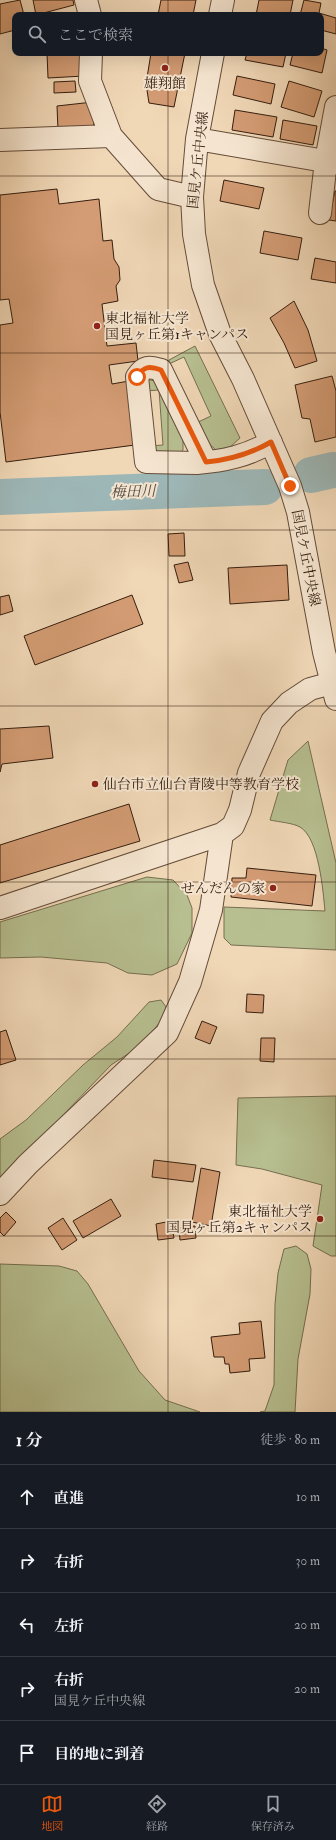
<!DOCTYPE html>
<html lang="ja">
<head>
<meta charset="utf-8">
<style>
  :root { --surface:#171b24; --page:#20242c; --text:#f1f3f6; --muted:#9ea1a6; --line:#363941; --accent:#ea580c }
  body { margin:0; font-family:"IM FELL Double Pica","Noto Serif JP",serif; background:var(--page); color:var(--text) }
  .stop { position:absolute; width:12px; height:12px; margin:-9px; border:3px solid #ea580c; border-radius:50%; background:#fff }
  .stop.end { background:#ea580c; border-color:#fff; box-shadow:0 1px 4px #0008 }
  .list { margin:0; padding:0; list-style:none }
  h2 { display:flex; justify-content:space-between; align-items:center; height:52px; margin:0; padding:0 16px; font-size:17px }
  h2 small { font-size:13px; font-weight:400; color:var(--muted) }
  .list li { display:grid; grid-template-columns:26px 1fr auto; gap:12px; align-items:center; box-sizing:border-box; height:64px; padding:0 16px; border-top:1px solid var(--line) }
  .list b { display:block; font-size:15px; white-space:nowrap }
  .list p { margin:0; font-size:13px; white-space:nowrap; color:var(--muted) }
  .list em { font-size:13px; font-style:normal; color:var(--muted) }
  .icon { flex:none; width:22px; height:22px; fill:none; stroke:currentColor; stroke-width:2; stroke-linecap:round; stroke-linejoin:round }
  .map { position:relative; flex:none; width:336px; height:1412px; overflow:hidden }
  .search { position:absolute; background:var(--surface); box-shadow:0 4px 16px #0002; left:12px; right:12px; top:12px; height:44px; display:flex; align-items:center; gap:10px; box-sizing:border-box; padding:0 14px; border-radius:8px; color:var(--muted); font-size:15px }
  .sheet { height:372px; background:var(--surface) }
  nav { display:flex; justify-content:space-around; align-items:center; box-sizing:border-box; height:56px; border-top:1px solid var(--line); background:var(--surface); font-size:11px; color:var(--muted) }
  nav a { display:grid; justify-items:center; gap:2px }
  nav .on { color:var(--accent) }
  .map>svg:first-child { display:block }
  .green { fill:#b7bf90; stroke:#766e50 }
  .lines { fill:none; stroke-linecap:round; stroke-linejoin:round }
  .river { stroke:#9db7b7; stroke-width:36 }
  .building { fill:#d49c74; stroke:#351e0f }
  .minor-casing { stroke:#644c39; stroke-width:24 }
  .minor { stroke:#f5e5d0; stroke-width:22 }
  .route { stroke:#ea580c; stroke-width:5 }
  .grid { fill:none; stroke:#351e0f; stroke-width:1; stroke-opacity:0.55 }
  .poi-dot { fill:#8f2418; stroke:#f5e5d0; stroke-width:1.5 }
  .labels { text-anchor:middle; dominant-baseline:central; stroke-width:4; stroke-linejoin:round; paint-order:stroke }
  .poi-label { font-size:14px; fill:#351e0f; stroke:#f5e5d0; text-anchor:start }
  .street-label { font-size:14px; fill:#351e0f; stroke:#f5e5d0 }
  .water-label { font-size:15px; font-style:italic; fill:#544c41; stroke:#f5e5d0 }
</style>
</head>
<body>
<div class="map">
<svg width="336" height="1412" viewBox="0 0 336 1412">
  <rect width="100%" height="100%" fill="#f0d7b6"/>
  <filter id="stains"><feTurbulence type="fractalNoise" baseFrequency=".005" numOctaves="4"/><feColorMatrix values="0 0 0 0 .2 0 0 0 0 .09 0 0 0 0 .02 0 0 0 .5 -.17"/></filter>
  <radialGradient id="worn" r=".72"><stop offset=".6" stop-color="#630" stop-opacity="0"/><stop offset="1" stop-color="#630" stop-opacity=".3"/></radialGradient>
  <path class="green" d="M195 346 240 438 230 447 216 450 207 442 196 423 211 416 184 357 169 364V360Z
    M146 379 159 382 183 439V450L180 454H156L149 446 163 445 159 390 145 391Z
    M308 741 336 863V950L231 945 224 938V907L325 911C323 891 319 838 300 827 293 823 279 822 270 820L288 760Z
    M147 877 173 880 187 895 192 908V933L177 964 152 975 128 973 107 963 41 957 0 958V922Z
    M161 1000 166 1007 161 1021 140 1046 111 1065 0 1181V1139L26 1120 83 1065 117 1037 149 1002Z
    M336 1096V1256H331L313 1246 322 1185 262 1169 236 1165 238 1098Z
    M296 1246 307 1254 311 1269 310 1294 298 1359 295 1412H260L265 1411 274 1385 275 1304 278 1273 284 1249Z
    M0 1264 59 1266 77 1271 88 1284 139 1371 165 1400 200 1412H0Z"/>
  <g class="lines">
    <path class="river" d="M311 475 333 470
      M0 497 265 487"/>
  </g>
  <path class="building" d="M20 0 24 15H15V30L0 34V4Z
    M33 0H73L74 5 36 15Z
    M161 0H196L193 15H158Z
    M259 0H293L290 15H256Z
    M304 0 321 3 319 13 336 18V34L321 30V15H300Z
    M321 48 327 50 322 73 290 65 293 53H321Z
    M47 53H83L84 76 48 78Z
    M151 53H185L174 107 149 103 146 84Z
    M247 53H286L283 67 245 60Z
    M237 76 275 84 271 104 233 95Z
    M75 81 76 92 54 93V82Z
    M289 81 322 91 314 117 281 107Z
    M93 102 94 128 58 130 57 106Z
    M235 110 277 117 273 137 232 130Z
    M283 120 317 126 313 145 280 139Z
    M224 180 264 188 259 209 220 201Z
    M57 189 59 204 99 199 103 241 112 240 114 259 119 267 120 280 116 286 118 301 102 304 107 346 136 343 138 361 109 365 112 384 129 381 135 445 6 462 0 412V325L13 323 9 299 0 300V195Z
    M335 191H336V221L329 220Z
    M264 231 302 238 298 260 260 253Z
    M315 258 336 262V283L311 279Z
    M294 301 308 330 317 361 295 368 284 343 270 318Z
    M332 376 336 391V437L315 442 310 419 302 418 295 385Z
    M184 533 185 556H169L168 534Z
    M188 562 193 580 179 583 174 565Z
    M287 565 289 600 230 604 228 568Z
    M9 595 13 611 0 615V597Z
    M132 595 143 624 35 665 24 636Z
    M49 726 53 758 2 764 0 772V729Z
    M129 804 140 841 0 883V845Z
    M247 868 316 875 312 906 231 897 232 878H246Z
    M247 994 264 995 263 1013 246 1012Z
    M202 1021 217 1027 210 1044 195 1038Z
    M6 1030 16 1060 0 1065V1032Z
    M261 1038H275L274 1062 260 1061Z
    M154 1160 196 1165 193 1182 152 1177Z
    M201 1168 220 1172 211 1226 192 1222Z
    M111 1199 121 1216 83 1238 73 1221Z
    M6 1212 16 1222 4 1236 0 1232V1218Z
    M63 1218 77 1240 62 1250 48 1228Z
    M171 1221 174 1238 158 1240 156 1224Z
    M195 1226 196 1238 180 1240 179 1228Z
    M261 1321 265 1358 249 1359 250 1371 230 1373 229 1364H225L224 1357H214L211 1337 240 1334 239 1323Z"/>
  <g class="lines">
    <defs>
      <path id="minor" d="M86 0 90 15
        M220 15 223 0
        M91 53 90 81 111 136 158 189 192 197
        M213 53 197 139 192 197 194 234 203 285 220 334 243 379 290 486 298 512 324 652 336 699
        M197 139 336 163
        M0 140 111 136
        M320 213 326 161 336 107
        M206 462 161 370C149 366 144 366 137 377L146 462 197 463C224 461 247 456 271 442
        M0 908 222 834 233 826 240 810 249 773 272 721 289 703 310 689 332 683
        M0 1194 28 1164 167 1033 190 982 211 910 222 834"/>
    </defs>
    <use href="#minor" class="minor-casing"/>
    <use href="#minor" class="minor"/>
  </g>
  <g class="lines">
    <path class="route" d="M137 377C144 366 149 366 161 370L206 462C229 460 250 454 271 442L290 486"/>
  </g>
  <path class="grid" d="M168 0V15M168 53V1412M0 176H336M0 353H336M0 530H336M0 706H336M0 882H336M0 1059H336M0 1236H336"/>
  <g class="poi-dot">
    <circle cx="165" cy="68" r="4"/>
    <circle cx="97" cy="326" r="4"/>
    <circle cx="95" cy="784" r="4"/>
    <circle cx="273" cy="888" r="4"/>
    <circle cx="320" cy="1219" r="4"/>
  </g>
  <g class="labels">
    <g class="poi-label">
      <text x="165" y="83" text-anchor="middle">雄翔館</text>
      <text x="105" y="318">東北福祉大学<tspan x="105" dy="16">国見ヶ丘第1キャンパス</tspan></text>
      <text x="103" y="784">仙台市立仙台青陵中等教育学校</text>
      <text x="265" y="888" text-anchor="end">せんだんの家</text>
      <text x="312" y="1211" text-anchor="end">東北福祉大学<tspan x="312" dy="16">国見ヶ丘第2キャンパス</tspan></text>
    </g>
    <g class="street-label">
      <text transform="translate(198 160) rotate(-84)">国見ケ丘中央線</text>
      <text transform="translate(306 558) rotate(79)">国見ケ丘中央線</text>
    </g>
    <g class="water-label">
      <text transform="translate(133 492) rotate(-2)">梅田川</text>
    </g>
  </g>
  <rect width="100%" height="100%" filter="url(#stains)"/>
  <rect width="100%" height="100%" fill="url(#worn)"/>
</svg>
<div class="stop" style="left:137px;top:377px"></div>
<div class="stop end" style="left:290px;top:486px"></div>
<div class="search"><svg class="icon" aria-label="search" viewBox="0 0 24 24"><circle cx="10" cy="10" r="6"/><path d="M15 15l6 6"/></svg>ここで検索</div>
</div>
<section class="sheet">
<h2>1 分<small>徒歩 · 80 m</small></h2>
<ul class="list">
<li><svg class="icon" aria-label="ahead" viewBox="0 0 24 24"><path d="M12 20V5M6 11l6-6 6 6"/></svg><div><b>直進</b></div><em>10 m</em></li>
<li><svg class="icon" aria-label="right" viewBox="0 0 24 24"><path d="M7 20v-9h11M14 6l5 5-5 5"/></svg><div><b>右折</b></div><em>30 m</em></li>
<li><svg class="icon" aria-label="left" viewBox="0 0 24 24"><path d="M17 20v-9H6M10 6l-5 5 5 5"/></svg><div><b>左折</b></div><em>20 m</em></li>
<li><svg class="icon" aria-label="right" viewBox="0 0 24 24"><path d="M7 20v-9h11M14 6l5 5-5 5"/></svg><div><b>右折</b><p>国見ケ丘中央線</p></div><em>20 m</em></li>
<li><svg class="icon" aria-label="arrive" viewBox="0 0 24 24"><path d="M6 21V4h12l-3 4 3 4H6"/></svg><div><b>目的地に到着</b></div></li>
</ul>
</section>
<nav>
<a class="on"><svg class="icon" aria-label="map" viewBox="0 0 24 24"><path d="M3 6l6-2 6 2 6-2v14l-6 2-6-2-6 2zM9 4v14M15 6v14"/></svg>地図</a>
<a><svg class="icon" aria-label="directions" viewBox="0 0 24 24"><path d="M12 3l9 9-9 9-9-9zM9 14v-3h6M13 9l2 2-2 2"/></svg>経路</a>
<a><svg class="icon" aria-label="saved" viewBox="0 0 24 24"><path d="M7 4h10v16l-5-4-5 4z"/></svg>保存済み</a>
</nav>
</body>
</html>
